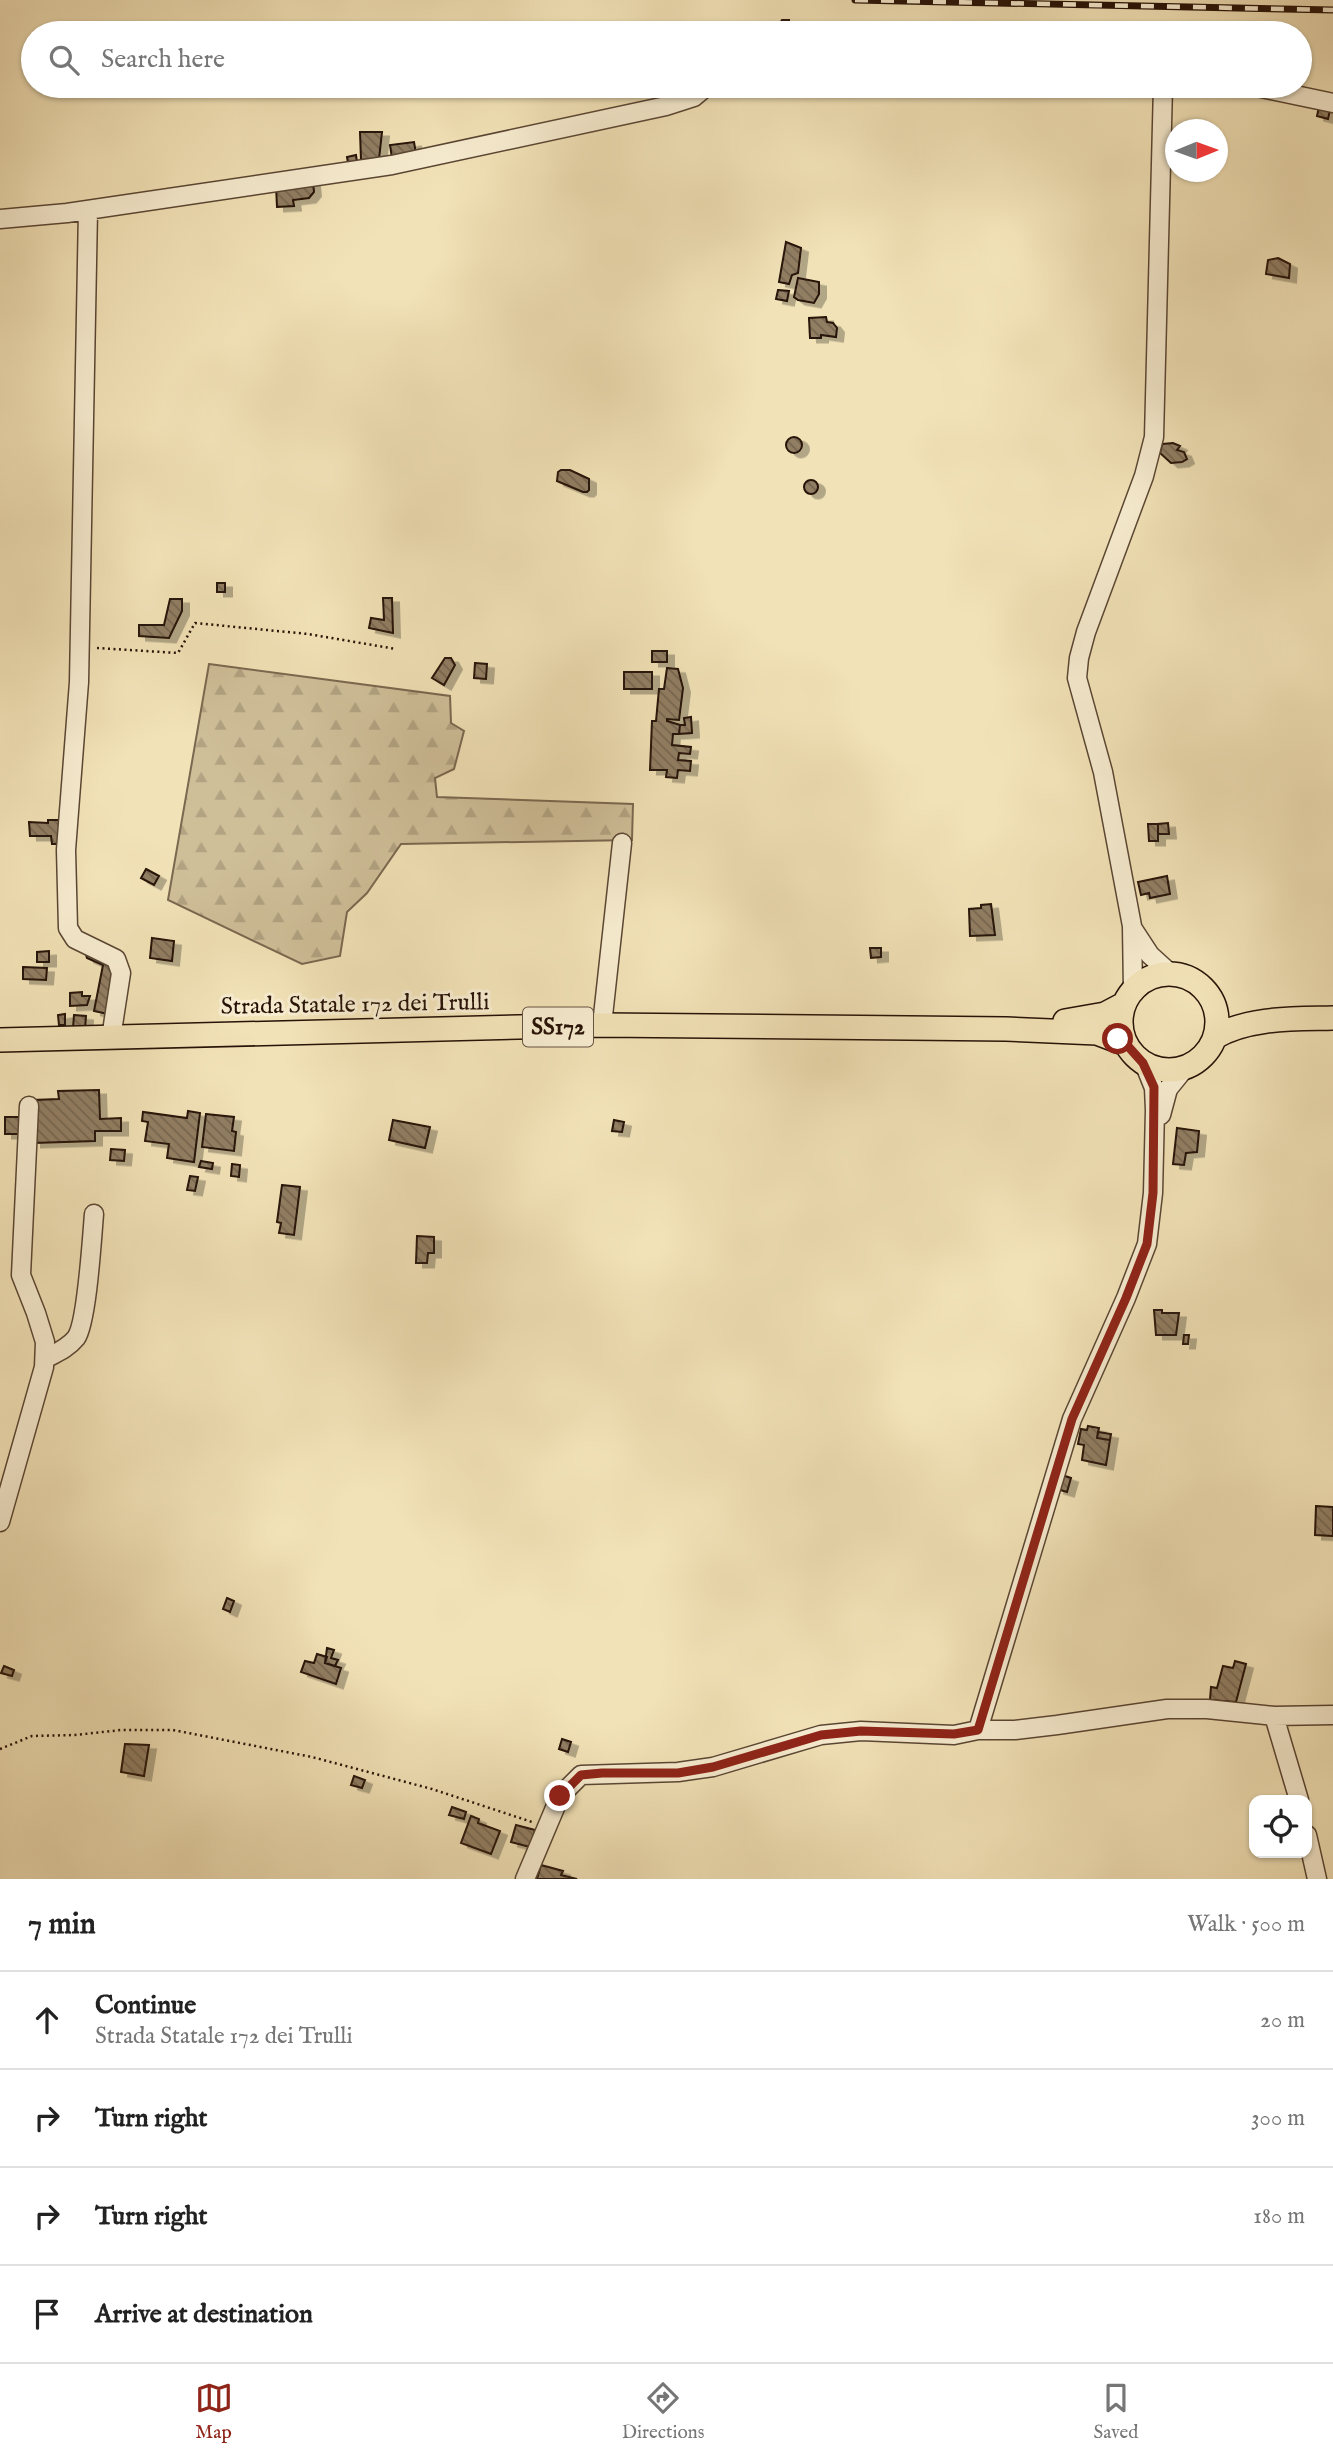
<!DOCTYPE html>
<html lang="en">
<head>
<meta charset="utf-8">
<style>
  :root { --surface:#fff; --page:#f2f2f2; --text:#222; --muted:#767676; --line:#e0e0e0; --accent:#8f2418 }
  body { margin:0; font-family:"IM FELL English",serif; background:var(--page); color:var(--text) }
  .controls { position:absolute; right:21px; bottom:21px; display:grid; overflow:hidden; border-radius:14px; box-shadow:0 2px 5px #0004 }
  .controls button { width:63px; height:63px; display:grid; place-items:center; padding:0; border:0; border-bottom:2px solid var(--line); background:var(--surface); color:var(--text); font:35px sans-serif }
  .compass { position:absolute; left:1165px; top:119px; width:63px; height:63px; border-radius:50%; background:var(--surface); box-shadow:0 2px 5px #0004; rotate:89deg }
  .stop { position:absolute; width:21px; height:21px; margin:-16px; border:5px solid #8f2418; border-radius:50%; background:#fff }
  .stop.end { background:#8f2418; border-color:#fff; box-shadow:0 2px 7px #0008 }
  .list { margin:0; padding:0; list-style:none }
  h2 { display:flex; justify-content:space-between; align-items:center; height:91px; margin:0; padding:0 28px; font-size:30px }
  h2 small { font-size:23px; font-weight:400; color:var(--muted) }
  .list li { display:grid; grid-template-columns:46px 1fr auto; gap:21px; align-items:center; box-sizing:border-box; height:98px; padding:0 28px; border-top:2px solid var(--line) }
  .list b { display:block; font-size:26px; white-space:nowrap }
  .list p { margin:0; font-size:23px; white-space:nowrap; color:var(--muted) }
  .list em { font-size:23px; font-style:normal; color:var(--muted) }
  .icon { flex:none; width:38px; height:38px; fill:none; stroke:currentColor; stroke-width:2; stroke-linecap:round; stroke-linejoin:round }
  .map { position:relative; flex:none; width:1333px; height:1879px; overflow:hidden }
  .search { position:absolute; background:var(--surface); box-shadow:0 2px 5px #0004; left:21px; right:21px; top:21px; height:77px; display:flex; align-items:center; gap:18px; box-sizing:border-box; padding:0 24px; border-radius:38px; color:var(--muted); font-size:26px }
  .sheet { height:483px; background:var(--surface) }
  nav { display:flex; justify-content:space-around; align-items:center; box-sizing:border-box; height:98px; border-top:2px solid var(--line); background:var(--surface); font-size:19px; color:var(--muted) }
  nav a { display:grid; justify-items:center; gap:4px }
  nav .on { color:var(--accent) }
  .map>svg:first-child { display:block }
  .forest { fill:url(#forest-firs); stroke:#7b6850; stroke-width:2 }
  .building { fill:url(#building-back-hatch); stroke:#271207; stroke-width:2; filter:url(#shadow) }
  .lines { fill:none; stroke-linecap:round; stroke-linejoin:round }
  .minor-casing { stroke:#5a4633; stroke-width:21 }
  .major-casing { stroke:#271207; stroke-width:26 }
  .path { stroke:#271207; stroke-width:2.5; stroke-dasharray:2 3.5; stroke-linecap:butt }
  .minor { stroke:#f7ecd0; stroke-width:18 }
  .major { stroke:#f2e2b7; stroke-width:23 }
  .rail-casing { stroke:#271207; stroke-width:7 }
  .rail { stroke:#f7ecd0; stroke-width:4.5; stroke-dasharray:13; stroke-linecap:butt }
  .route { stroke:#8f2418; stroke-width:9 }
  .labels { text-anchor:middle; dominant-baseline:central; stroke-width:6; stroke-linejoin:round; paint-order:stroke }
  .shield { fill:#f7ecd0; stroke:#655343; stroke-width:2 }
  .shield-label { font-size:23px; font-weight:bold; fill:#271207 }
  .street-label { font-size:24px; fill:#271207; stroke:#f7ecd0 }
</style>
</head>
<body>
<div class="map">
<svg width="1333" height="1879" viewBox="0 0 1333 1879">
  <defs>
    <pattern id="forest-firs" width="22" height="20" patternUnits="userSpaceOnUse" patternTransform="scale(1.75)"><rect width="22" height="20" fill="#cfbf99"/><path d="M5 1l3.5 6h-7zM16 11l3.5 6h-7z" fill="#b2a382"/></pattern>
    <pattern id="building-back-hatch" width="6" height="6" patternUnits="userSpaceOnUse" patternTransform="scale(1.75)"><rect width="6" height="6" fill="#917e63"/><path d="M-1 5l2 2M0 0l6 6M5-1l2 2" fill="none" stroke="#766650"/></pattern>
    <filter id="shadow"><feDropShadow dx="7" dy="4.5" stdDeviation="0" flood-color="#0004"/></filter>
  </defs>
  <rect width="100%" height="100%" fill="#f2e2b7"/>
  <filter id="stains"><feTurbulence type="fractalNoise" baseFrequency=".00286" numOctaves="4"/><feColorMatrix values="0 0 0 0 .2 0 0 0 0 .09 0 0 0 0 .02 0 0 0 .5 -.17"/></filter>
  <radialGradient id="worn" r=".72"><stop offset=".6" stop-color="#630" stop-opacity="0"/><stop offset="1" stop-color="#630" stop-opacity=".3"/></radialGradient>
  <path class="forest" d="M209 664 450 696 451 723 464 731 454 769 435 778 437 797 633 804 632 840 401 844 367 893 347 912 340 956 302 964 168 900Z"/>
  <path class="building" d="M782 20H789L788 33H771V23H780Z
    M995 28V33H983V29Z
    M1319 107 1330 110 1328 119 1317 116Z
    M360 132H382L379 159 361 160Z
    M414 142 416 154 392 158 390 145Z
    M356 155 357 162 348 163 347 157Z
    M313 182 314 192 309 198 293 200 294 206 277 207 276 186Z
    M786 242 801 248 798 273 792 275 789 284 779 282Z
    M1278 258 1290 264 1289 278 1266 274 1268 260Z
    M798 278 819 282V294L814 303 798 300 794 297Z
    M778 290 789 291 787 301 776 299Z
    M826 317 827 322 833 323 837 328 836 337 821 335V338H810L809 318Z
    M786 445a8 8 0 1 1 16 0a8 8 0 1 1-16 0Z
    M1162 444 1173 443 1180 446 1177 450 1184 452 1187 459 1182 462 1171 463 1160 453Z
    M561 470H570L589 479V490L587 492H583L557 481 558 472Z
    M804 487a7 7 0 1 1 14 0a7 7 0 1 1-14 0Z
    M217 583H225V592H217Z
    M383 598H392L393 633 369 628 371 618 384 620Z
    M170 599H182V611L169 638 139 636V625H164Z
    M652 651H667V662H652Z
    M445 658H451L455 665 444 685 432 678Z
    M475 663 487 664 486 679 474 678Z
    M667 668 678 669 683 688 679 720 667 719V721L680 725 679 734H673L672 745 691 747 690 754 679 753 678 760 691 761 690 771 678 770 677 778 666 777 667 770H650L652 721H656L659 689H664Z
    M624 672H652V689H624Z
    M691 717 692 733 679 734 680 725H685L684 718Z
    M48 820H61L62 844H52L51 836H30L29 822 48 823Z
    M1168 823 1169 834H1158V824Z
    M1148 824H1158V841H1149Z
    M146 869 159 876 154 885 141 878Z
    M1167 876 1170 894 1150 898 1149 893 1141 895 1138 882Z
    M991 904 995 935 970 936 969 909 981 908V905Z
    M152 938 174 941 172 961 150 958Z
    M870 948H881V957L871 958Z
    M49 951V962H37V952Z
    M85 952 111 962 115 972 108 1014 94 1011 103 965 87 958Z
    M23 967 47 968 46 980 23 979Z
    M82 992V996H90L87 1005 70 1006V993Z
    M65 1014V1025H59L58 1015Z
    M74 1015 86 1016 85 1029 73 1028Z
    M99 1090 100 1119 121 1118V1131H95V1141L34 1143 33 1100 59 1099 58 1091Z
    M188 1111 200 1113 194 1162 167 1158 169 1144 145 1141 148 1122 142 1121 143 1112 187 1118Z
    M206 1114 234 1117 232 1131 236 1132 234 1151 202 1147Z
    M5 1117H24V1134H5Z
    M393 1120 430 1127 425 1148 389 1140Z
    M614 1120 624 1122 622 1132 612 1131Z
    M1177 1128 1199 1131 1197 1152 1186 1153 1184 1165 1173 1164Z
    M111 1149 125 1150 124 1161 110 1160Z
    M201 1161 213 1163 212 1169 199 1167Z
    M232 1164 240 1165 239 1177 231 1176Z
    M190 1176 198 1177 195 1191 187 1190Z
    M282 1185 300 1187 294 1235 279 1233 281 1223 277 1222Z
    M417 1236 434 1237V1253H428L427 1263H416Z
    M1154 1310H1162V1313H1179L1176 1335H1156Z
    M1184 1335H1189L1188 1344H1183Z
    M1088 1426 1099 1428 1097 1438 1110 1440 1106 1465 1082 1460 1084 1445 1078 1444 1081 1429 1087 1430Z
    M1098 1432 1111 1434 1110 1440 1097 1438Z
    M1062 1475 1071 1478 1067 1492 1057 1489Z
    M1316 1506 1333 1507V1536L1315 1535Z
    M227 1598 234 1601 230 1612 223 1609Z
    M327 1648 334 1650 331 1658 338 1660 335 1666 325 1663Z
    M317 1654 327 1657 325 1663 341 1668 336 1684 301 1672 305 1661 314 1663Z
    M1235 1661 1246 1664 1236 1702 1210 1700 1211 1687 1217 1688 1223 1666 1233 1668Z
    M4 1666 14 1670 12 1676 1 1673Z
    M562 1739 571 1742 568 1752 559 1749Z
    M125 1744 149 1745 144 1776 121 1772Z
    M354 1776 365 1780 362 1788 351 1785Z
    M452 1807 466 1812 464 1819 449 1815Z
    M471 1816 479 1819 478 1823 500 1831 491 1854 461 1843Z
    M516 1825 535 1830 530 1847 511 1842Z
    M541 1865 563 1871 561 1875 577 1879H537Z"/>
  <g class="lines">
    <defs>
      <path id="minor" d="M1252 86 1333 103
        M88 210 79 682 66 850 68 928 75 939 116 959 121 973 111 1038
        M0 219 67 213 392 165 666 106 694 97 707 86
        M1133 929 1150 955 1171 974
        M1133 991 1132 926 1103 772 1077 678 1079 658 1086 632 1144 476 1154 437 1163 86
        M602 1025 622 843
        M1161 1115 1168 1089 1185 1068
        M45 1359C56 1353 68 1348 76 1338 87 1323 92 1237 94 1214
        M0 1522 44 1367 45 1342 36 1313 21 1275 29 1106
        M1274 1716 1299 1800
        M978 1730 1072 1419 1126 1298 1147 1244 1153 1193 1155 1110 1154 1088 1144 1063
        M1307 1835 1317 1879
        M525 1879 560 1796 581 1775 678 1772 713 1767 821 1735 861 1731 954 1735 978 1730H1015L1057 1725 1167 1709H1207L1274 1716 1333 1715"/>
      <path id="major" d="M1121 1022a48 48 0 1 1 96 0a48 48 0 1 1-96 0Z
        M1065 1021 1105 1014 1124 1004
        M1215 1037C1249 1017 1295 1019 1333 1018
        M0 1040 602 1025 1006 1029 1097 1033 1126 1044"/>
    </defs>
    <use href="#minor" class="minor-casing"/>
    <use href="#major" class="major-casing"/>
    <path class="path" d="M97 648 178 653 195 623 308 634 396 649
      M0 1749 32 1736 75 1735 121 1730H173L312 1757 432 1789 532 1822"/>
    <use href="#minor" class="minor"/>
    <use href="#major" class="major"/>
    <defs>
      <path id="rail" d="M855 0 1333 10"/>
    </defs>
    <use href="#rail" class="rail-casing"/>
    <use href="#rail" class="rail"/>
  </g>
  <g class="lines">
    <path class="route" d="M560 1796 581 1775 602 1773H678L713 1767 821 1735 861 1731 954 1734 978 1730 1072 1419 1126 1298 1147 1244 1153 1193 1154 1087 1143 1063 1126 1044 1118 1039"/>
  </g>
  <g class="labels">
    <rect class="shield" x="523" y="1007.5" width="70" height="39" rx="5"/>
    <g class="shield-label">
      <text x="558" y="1027">SS172</text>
    </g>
    <g class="street-label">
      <text transform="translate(355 1005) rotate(-1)">Strada Statale 172 dei Trulli</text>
    </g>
  </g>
  <rect width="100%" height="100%" filter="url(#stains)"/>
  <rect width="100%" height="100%" fill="url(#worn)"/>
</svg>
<div class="controls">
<button><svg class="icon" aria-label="locate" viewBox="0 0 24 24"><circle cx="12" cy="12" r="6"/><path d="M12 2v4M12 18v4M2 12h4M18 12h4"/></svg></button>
</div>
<svg class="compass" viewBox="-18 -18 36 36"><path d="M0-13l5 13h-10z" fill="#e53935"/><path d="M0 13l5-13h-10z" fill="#767676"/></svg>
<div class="stop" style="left:1118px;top:1039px"></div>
<div class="stop end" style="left:560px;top:1796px"></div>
<div class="search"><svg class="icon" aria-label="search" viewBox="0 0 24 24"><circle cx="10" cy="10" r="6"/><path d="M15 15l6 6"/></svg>Search here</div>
</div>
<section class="sheet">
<h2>7 min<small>Walk · 500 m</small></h2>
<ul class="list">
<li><svg class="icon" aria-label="ahead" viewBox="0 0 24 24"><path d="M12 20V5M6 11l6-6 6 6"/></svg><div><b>Continue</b><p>Strada Statale 172 dei Trulli</p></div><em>20 m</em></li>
<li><svg class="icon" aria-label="right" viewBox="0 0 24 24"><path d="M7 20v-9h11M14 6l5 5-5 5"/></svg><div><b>Turn right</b></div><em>300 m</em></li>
<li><svg class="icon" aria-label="right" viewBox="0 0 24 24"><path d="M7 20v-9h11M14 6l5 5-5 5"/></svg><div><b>Turn right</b></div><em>180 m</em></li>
<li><svg class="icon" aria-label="arrive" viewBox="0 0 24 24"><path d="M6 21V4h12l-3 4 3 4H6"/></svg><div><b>Arrive at destination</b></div></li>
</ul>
</section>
<nav>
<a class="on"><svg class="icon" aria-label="map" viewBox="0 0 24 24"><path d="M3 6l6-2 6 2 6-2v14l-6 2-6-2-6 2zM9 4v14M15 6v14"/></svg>Map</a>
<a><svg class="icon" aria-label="directions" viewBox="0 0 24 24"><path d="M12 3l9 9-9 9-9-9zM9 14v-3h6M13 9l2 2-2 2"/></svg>Directions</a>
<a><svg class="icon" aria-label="saved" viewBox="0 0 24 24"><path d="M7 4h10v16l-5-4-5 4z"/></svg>Saved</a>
</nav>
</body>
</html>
